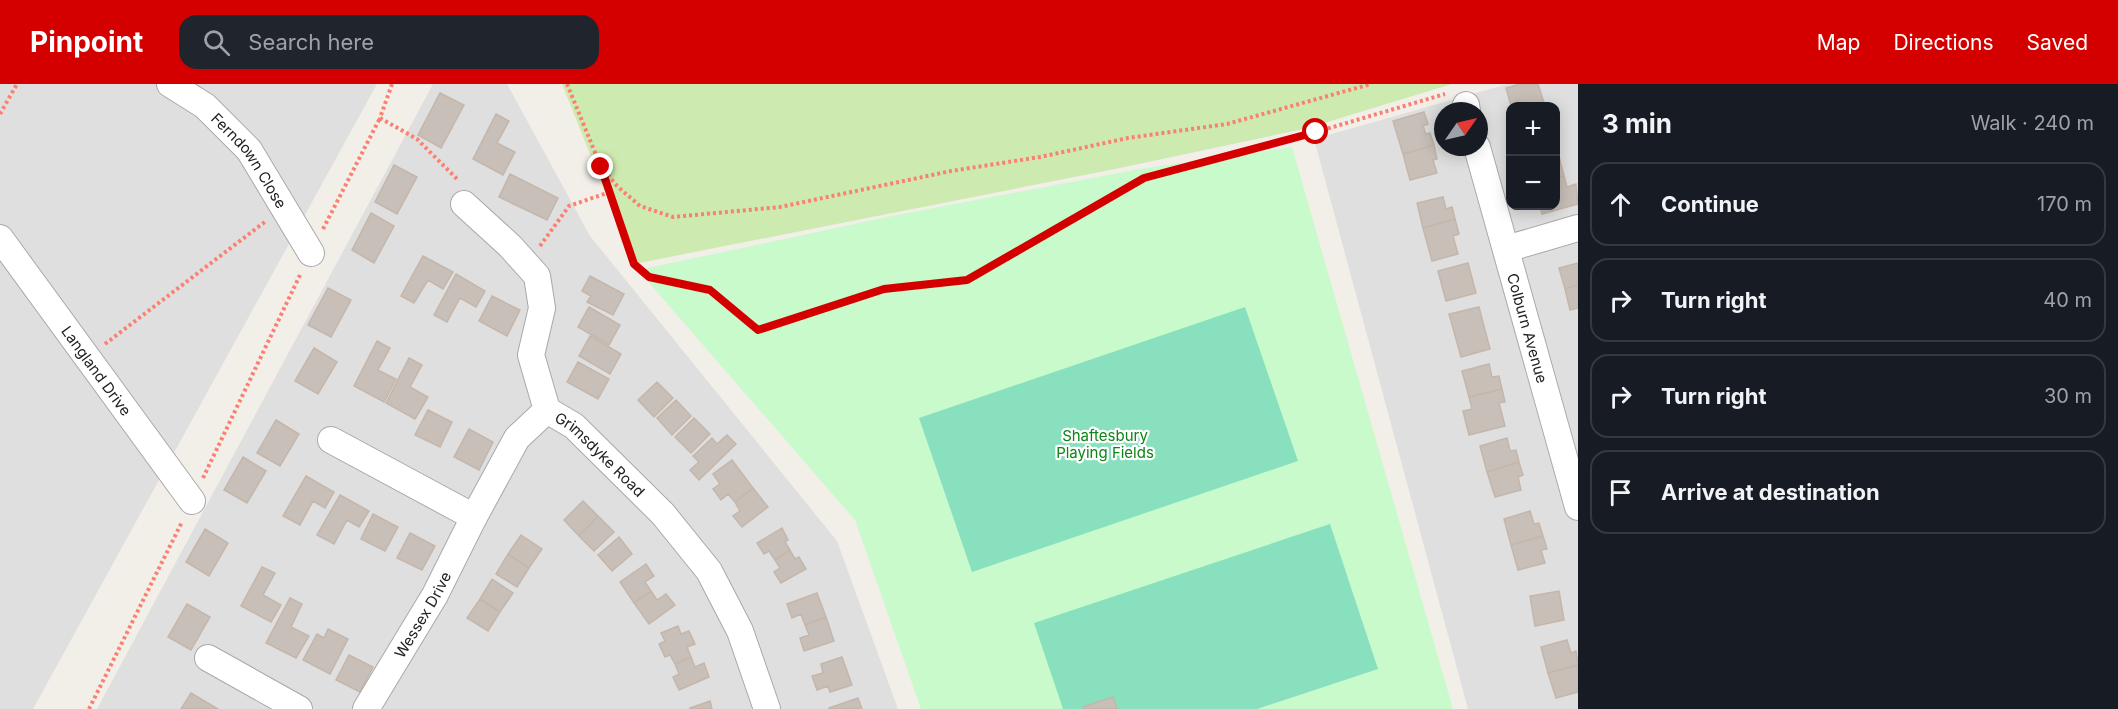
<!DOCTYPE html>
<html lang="en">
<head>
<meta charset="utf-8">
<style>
  :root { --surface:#171b24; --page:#20242c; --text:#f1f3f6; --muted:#9ea1a6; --line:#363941; --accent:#d40000 }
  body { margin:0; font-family:Inter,sans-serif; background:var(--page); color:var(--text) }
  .controls { position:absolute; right:18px; top:18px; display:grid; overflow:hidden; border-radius:12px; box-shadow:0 3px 15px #0003 }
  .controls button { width:54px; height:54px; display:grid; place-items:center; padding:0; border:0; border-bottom:2px solid var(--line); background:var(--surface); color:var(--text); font:30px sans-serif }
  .compass { position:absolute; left:1434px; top:18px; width:54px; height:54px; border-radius:50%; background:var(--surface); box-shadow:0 3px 15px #0003; rotate:56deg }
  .stop { position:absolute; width:18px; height:18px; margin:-14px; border:4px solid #d40000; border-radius:50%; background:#fff }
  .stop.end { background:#d40000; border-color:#fff; box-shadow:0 2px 6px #0008 }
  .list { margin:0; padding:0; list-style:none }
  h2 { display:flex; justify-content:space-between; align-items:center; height:78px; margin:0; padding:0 24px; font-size:26px }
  h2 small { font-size:20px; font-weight:400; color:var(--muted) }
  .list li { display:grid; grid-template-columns:39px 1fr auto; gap:18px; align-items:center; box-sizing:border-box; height:84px; margin:0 12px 12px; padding:0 12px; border:2px solid var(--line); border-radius:18px }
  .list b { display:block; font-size:22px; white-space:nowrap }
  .list em { font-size:20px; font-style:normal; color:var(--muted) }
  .icon { flex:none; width:33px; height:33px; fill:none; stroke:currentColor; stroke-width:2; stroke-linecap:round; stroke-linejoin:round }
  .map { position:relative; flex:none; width:1578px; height:625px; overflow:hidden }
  header { display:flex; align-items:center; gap:36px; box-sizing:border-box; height:84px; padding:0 30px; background:var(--accent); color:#fff }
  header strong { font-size:28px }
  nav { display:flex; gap:33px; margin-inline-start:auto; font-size:21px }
  .search { width:420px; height:54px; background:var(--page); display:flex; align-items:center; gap:15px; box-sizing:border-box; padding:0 21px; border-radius:18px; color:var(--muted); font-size:22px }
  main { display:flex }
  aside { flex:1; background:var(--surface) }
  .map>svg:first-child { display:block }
  .residential { fill:#e0dfdf; fill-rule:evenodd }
  .grass { fill:#cdebb0 }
  .park { fill:#c8facc }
  .pitch { fill:#88e0be }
  .building { fill:#c7bfb8; stroke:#c4b6ab; stroke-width:1.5 }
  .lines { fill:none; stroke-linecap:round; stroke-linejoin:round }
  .street-casing { stroke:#a9a9a9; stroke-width:28 }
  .path { stroke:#fa8072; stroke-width:4; stroke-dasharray:3 3; stroke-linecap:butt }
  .street { stroke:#fff; stroke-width:26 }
  .route { stroke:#d40000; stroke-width:8 }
  .labels { text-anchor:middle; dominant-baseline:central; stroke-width:4.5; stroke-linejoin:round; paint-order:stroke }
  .street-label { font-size:15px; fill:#222; stroke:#fff }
  .park-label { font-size:15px; fill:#0c8416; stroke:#fff }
</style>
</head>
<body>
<header>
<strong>Pinpoint</strong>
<div class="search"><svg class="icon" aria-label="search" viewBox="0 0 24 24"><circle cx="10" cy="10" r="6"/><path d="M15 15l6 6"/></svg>Search here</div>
<nav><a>Map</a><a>Directions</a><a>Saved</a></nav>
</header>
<main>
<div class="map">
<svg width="1578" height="625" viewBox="0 0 1578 625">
  <rect width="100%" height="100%" fill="#f2efe9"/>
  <path class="residential" d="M0 0H377L33 625H0Z
    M433 0H507L590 152 837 457 898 625H97Z
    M1508 0H1578V625H1468L1314 55ZM1510 22H1556V122H1510ZM1443 27H1479V63H1443Z"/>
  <path class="grass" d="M562 0H1452L1308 44 1115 85 634 180Z"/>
  <path class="park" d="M1292 63 1453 625H921L855 436 638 186 897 131 1139 85Z"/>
  <path class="pitch" d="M1245 223 1298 377 972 488 919 334Z
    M1330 440 1378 585 1257 625H1063L1034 539Z"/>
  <path class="building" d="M1520 0H1538L1545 22H1511L1506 4Z
    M440 9 464 21 441 64 418 51Z
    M1424 28 1428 40 1423 42 1426 50 1430 49 1434 61 1403 70 1393 37Z
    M496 30 509 37 497 59 515 68 503 91 473 75Z
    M1434 61 1437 75 1433 76 1437 89 1410 96 1403 70Z
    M1556 61 1564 92 1556 94Z
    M394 81 417 93 397 130 375 118Z
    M510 90 558 114 547 136 499 113Z
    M1564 92 1567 103 1576 100 1578 120 1542 130 1540 122H1556V94Z
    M1443 113 1446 125 1452 123 1455 135 1423 144 1417 119Z
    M371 129 394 142 374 179 352 166Z
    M1455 135 1459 150 1453 152 1458 170 1432 177 1423 144Z
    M423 172 453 188 443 205 428 196 414 219 401 212Z
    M1468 179 1476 209 1446 217 1438 187Z
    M1578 179V201L1565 205 1559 184Z
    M456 190 485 207 476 223 460 214 447 238 434 231Z
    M590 192 624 210 613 231 587 218 591 212 582 207Z
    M1578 201V224L1570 226 1565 205Z
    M328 204 351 216 331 253 308 241Z
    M492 212 520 226 507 252 479 237Z
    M589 223 620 241 609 261 578 243Z
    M1479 223 1490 265 1461 273 1449 230Z
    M590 252 621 270 610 290 579 272Z
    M377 257 390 264 378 286 396 295 384 318 354 302Z
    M314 264 337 278 318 310 295 297Z
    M409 274 422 281 410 303 428 313 415 335 386 319Z
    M578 278 609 295 598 315 567 298Z
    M1489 280 1492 293 1499 292 1502 305 1469 313 1462 287Z
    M657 298 673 314 654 333 638 316Z
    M1502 305 1505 318 1499 319 1505 342 1469 351 1463 327 1472 325 1469 313Z
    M676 316 691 332 672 351 657 334Z
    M428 326 452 338 440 363 415 351Z
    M694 334 710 350 691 369 675 353Z
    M276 336 299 350 280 382 257 369Z
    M469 345 493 358 479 386 454 373Z
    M727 351 736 360 699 396 690 386 699 378 693 372 712 354 717 360Z
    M1507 354 1510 367 1516 366 1519 378 1487 388 1480 362Z
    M243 373 266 387 247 419 224 406Z
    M732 376 753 404 735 418 728 410 721 416 713 405 720 400 713 390Z
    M1519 378 1523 391 1518 393 1521 406 1495 413 1487 388Z
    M306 392 334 408 325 424 313 417 300 441 283 432Z
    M753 404 768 423 742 443 733 432 740 427 735 418Z
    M340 411 369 427 359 443 347 436 334 460 317 451Z
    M583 417 598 432 579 452 564 436Z
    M1530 427 1534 440 1539 439 1543 452 1511 461 1504 435Z
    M373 430 398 443 385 467 361 455Z
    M598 432 614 448 594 467 579 452Z
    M782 444 788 456 785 458 790 466 775 476 769 467 764 470 757 459Z
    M205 445 228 459 209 492 186 478Z
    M410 449 435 462 422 486 397 474Z
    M521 451 542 465 529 484 508 470Z
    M1543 452 1547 465 1541 466 1545 479 1518 486 1511 461Z
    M619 453 632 470 612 487 598 471Z
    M790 466 795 475 799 473 806 485 781 499 774 488 780 484 775 476Z
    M508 470 529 484 517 503 496 490Z
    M646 480 654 492 645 498 651 507 634 519 620 498Z
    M262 483 275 489 263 511 281 521 271 538 241 522Z
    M492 495 513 509 500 528 480 515Z
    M651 507 657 516 666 510 675 521 649 540 634 519Z
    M1559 507 1564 536 1535 542 1530 512Z
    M817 509 826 533 805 541 801 530 792 534 787 520Z
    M290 514 302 520 291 543 309 552 296 574 266 559Z
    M480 515 500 528 488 547 467 534Z
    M187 520 210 533 191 566 168 553Z
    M826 533 834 557 804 567 800 554 809 551 805 541Z
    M678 542 681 550 689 547 695 560 687 563 691 573 675 580 670 571 665 573 659 560 665 557 661 549Z
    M328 545 348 555 330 590 303 576 317 550 324 554Z
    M1567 556 1571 569 1576 567 1578 581 1548 589 1541 563Z
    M349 571 373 583 360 608 336 596Z
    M691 573 695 583 704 579 709 593 679 606 673 593 679 590 675 580Z
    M842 573 852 601 830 608 828 602 817 606 812 592 823 589 821 580Z
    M1578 581V608L1556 614 1548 589Z
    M191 609 218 625H181Z
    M1113 613 1117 625H1084L1083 623Z
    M858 614 862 625H829V624Z
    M710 617 712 625H690V624Z"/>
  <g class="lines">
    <defs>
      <g id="street">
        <path id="s1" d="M170 0 205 22 249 66 311 169"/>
        <path d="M1466 21 1467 27"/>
        <path id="s2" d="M1477 63 1578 423"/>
        <path id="s3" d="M464 120 510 162 537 192 542 224 531 271 547 326 574 342 663 430 709 487 740 547 767 625"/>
        <path id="s4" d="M0 154 192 417"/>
        <path d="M1506 165 1578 144"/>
        <path d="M331 356 474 433"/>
        <path d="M208 574 299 625"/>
        <path id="s5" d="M366 625 435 511 474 433 517 354 547 326"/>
      </g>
    </defs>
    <use href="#street" class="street-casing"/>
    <path class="path" d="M392 0 380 34 417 55 459 97
      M567 0 601 83 634 180 649 193 710 205 758 246 884 205 967 196 1144 94 1316 48 1445 10
      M0 30 17 0
      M604 86 617 102 640 122 673 133 780 123 951 87 1040 73 1128 54 1227 40 1371 0
      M323 145 380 34
      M540 162 569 122 610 108
      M105 260 266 137
      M203 394 301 189
      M89 625 182 438"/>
    <use href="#street" class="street"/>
  </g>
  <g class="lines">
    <path class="route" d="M601 83 634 180 649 193 710 206 758 246 884 205 967 196 1144 94 1316 48"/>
  </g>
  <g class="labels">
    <g class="street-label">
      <text stroke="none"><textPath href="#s1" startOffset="112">Ferndown Close</textPath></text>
      <text stroke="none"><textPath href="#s2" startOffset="188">Colburn Avenue</textPath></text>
      <text stroke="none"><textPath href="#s4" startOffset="164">Langland Drive</textPath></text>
      <text stroke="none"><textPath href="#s3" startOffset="310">Grimsdyke Road</textPath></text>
      <text stroke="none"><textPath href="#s5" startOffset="110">Wessex Drive</textPath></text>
    </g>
    <g class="park-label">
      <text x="1105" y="351">Shaftesbury<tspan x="1105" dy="17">Playing Fields</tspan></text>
    </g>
  </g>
</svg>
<div class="controls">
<button>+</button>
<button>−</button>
</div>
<svg class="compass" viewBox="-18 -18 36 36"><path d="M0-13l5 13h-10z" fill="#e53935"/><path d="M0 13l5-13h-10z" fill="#9ea1a6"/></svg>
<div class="stop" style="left:1316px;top:48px"></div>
<div class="stop end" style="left:601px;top:83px"></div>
</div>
<aside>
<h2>3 min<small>Walk · 240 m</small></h2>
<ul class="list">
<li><svg class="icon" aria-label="ahead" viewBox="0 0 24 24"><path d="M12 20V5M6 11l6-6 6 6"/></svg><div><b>Continue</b></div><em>170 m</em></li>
<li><svg class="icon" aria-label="right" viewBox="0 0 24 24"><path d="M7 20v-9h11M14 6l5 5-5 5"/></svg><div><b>Turn right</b></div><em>40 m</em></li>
<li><svg class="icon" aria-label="right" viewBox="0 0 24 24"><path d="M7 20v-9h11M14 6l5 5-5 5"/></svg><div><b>Turn right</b></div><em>30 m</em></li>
<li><svg class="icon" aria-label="arrive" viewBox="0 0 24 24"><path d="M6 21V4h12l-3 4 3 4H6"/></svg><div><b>Arrive at destination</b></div></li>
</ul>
</aside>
</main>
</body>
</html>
